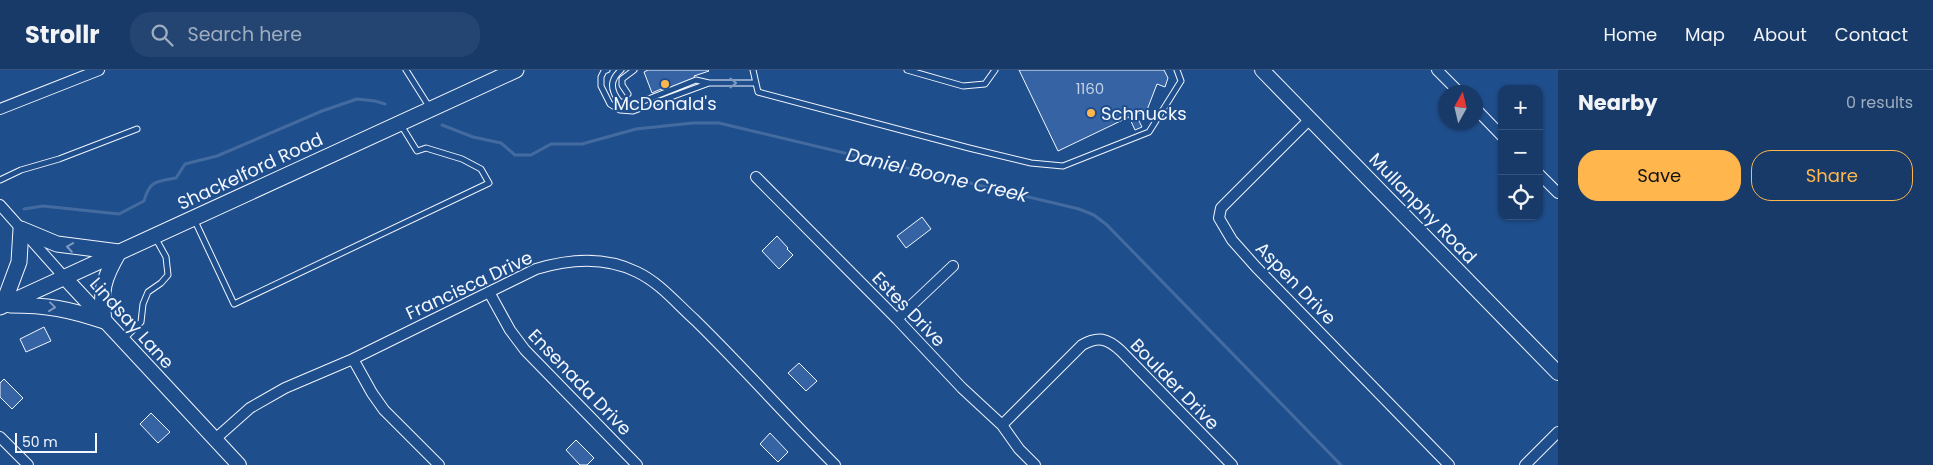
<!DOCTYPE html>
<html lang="en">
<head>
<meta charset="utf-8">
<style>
  :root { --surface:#173a69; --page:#244571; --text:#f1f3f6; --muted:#9eadc0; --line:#36547d; --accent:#ffb74d }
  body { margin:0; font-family:Poppins,sans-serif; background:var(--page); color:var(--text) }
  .controls { position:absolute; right:15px; top:15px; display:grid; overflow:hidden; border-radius:10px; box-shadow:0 1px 4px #0004 }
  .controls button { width:45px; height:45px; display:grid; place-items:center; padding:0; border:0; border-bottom:1px solid var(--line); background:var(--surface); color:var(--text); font:25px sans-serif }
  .compass { position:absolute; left:1438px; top:15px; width:45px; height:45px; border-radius:50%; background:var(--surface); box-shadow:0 1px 4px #0004; rotate:8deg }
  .scale { position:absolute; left:15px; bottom:12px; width:82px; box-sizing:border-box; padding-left:5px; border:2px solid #f2f6ff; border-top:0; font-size:14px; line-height:18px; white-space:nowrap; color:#f2f6ff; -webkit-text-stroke:4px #1f4e8c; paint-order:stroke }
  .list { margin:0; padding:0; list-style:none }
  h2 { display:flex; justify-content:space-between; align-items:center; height:65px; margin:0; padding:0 20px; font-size:21px }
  h2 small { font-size:16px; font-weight:400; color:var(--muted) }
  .actions { display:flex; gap:10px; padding:15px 20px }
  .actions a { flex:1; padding:11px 0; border:1px solid var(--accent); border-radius:20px; text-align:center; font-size:18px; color:var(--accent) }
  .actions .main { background:var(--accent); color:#111 }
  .icon { flex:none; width:28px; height:28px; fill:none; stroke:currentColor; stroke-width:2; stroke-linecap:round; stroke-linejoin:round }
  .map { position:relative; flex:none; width:1558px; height:395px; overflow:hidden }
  header { display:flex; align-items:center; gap:30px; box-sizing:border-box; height:70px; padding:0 25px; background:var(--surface); border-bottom:1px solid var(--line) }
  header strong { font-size:24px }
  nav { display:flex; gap:28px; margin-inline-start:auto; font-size:18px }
  .search { width:350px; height:45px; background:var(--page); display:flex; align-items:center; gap:12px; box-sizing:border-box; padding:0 18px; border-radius:20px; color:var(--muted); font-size:19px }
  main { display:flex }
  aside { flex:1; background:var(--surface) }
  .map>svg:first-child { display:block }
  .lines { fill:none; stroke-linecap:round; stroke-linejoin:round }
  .stream { stroke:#446ba0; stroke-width:3 }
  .building { fill:#3563a3; stroke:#f2f6ff }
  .lane-casing { stroke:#f2f6ff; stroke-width:7 }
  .street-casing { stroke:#f2f6ff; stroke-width:12 }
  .secondary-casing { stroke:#f2f6ff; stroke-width:16 }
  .primary-casing { stroke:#f2f6ff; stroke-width:17 }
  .lane { stroke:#1f4e8c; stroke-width:5 }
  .street { stroke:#1f4e8c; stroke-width:10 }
  .secondary { stroke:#1f4e8c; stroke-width:14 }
  .primary { stroke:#1f4e8c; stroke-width:15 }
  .oneway { stroke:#7e9ac0 }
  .poi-dot { fill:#ffb74d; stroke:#1f4e8c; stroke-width:2 }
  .labels { text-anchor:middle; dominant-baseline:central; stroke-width:4; stroke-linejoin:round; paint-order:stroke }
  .number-label { font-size:15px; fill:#c3d1e8 }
  .poi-label { font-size:18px; fill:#f2f6ff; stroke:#1f4e8c }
  .street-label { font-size:18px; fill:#f2f6ff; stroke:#1f4e8c }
  .water-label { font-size:19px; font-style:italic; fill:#f2f6ff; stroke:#1f4e8c }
</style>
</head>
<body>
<header>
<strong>Strollr</strong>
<div class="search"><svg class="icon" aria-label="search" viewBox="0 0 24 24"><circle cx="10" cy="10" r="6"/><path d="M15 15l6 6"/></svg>Search here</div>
<nav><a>Home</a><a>Map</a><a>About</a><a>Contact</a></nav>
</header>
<main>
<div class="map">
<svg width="1558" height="395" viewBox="0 0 1558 395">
  <rect width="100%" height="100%" fill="#1f4e8c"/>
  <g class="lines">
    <path class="stream" d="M442 55 473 67 501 73 515 85H531L551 74H582L636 59 693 53H719L1079 139 1094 145 1107 155 1341 395
      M24 139 43 136 119 144 144 131C150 110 156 112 176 108L185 94 217 86 322 41 357 29 375 31 385 34"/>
  </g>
  <path class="building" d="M648 0H708L709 1 694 6 695 8 662 22 661 19 652 23 644 2Z
    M1019 0H1164L1168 8 1165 17 1157 14 1147 40 1136 45 1142 57 1135 60 1129 47 1058 81Z
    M922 147 931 159 906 178 897 166Z
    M777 166 788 178 787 179 793 185 779 199 762 181Z
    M44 257 51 271 26 282 20 269Z
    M799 293 817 311 806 321 788 303Z
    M4 309 23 328 12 339 0 327V313Z
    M151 343 170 362 158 373 140 354Z
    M770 363 788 382 778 392 760 374Z
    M576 370 594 388 587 395H580L566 380Z"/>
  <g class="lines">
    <defs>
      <path id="lane" d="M406 0 430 38
        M607 0 604 1 601 7V16L610 34 620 40 633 41 709 13
        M753 0 758 22 969 78 1031 93 1063 96 1149 62 1181 11 1177 0
        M907 0 963 16 985 14 995 0
        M628 24 622 15V9L634 0
        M619 31C610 19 610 10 621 0
        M622 32 632 35 641 32 696 10 709 13H756
        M0 110 21 100 59 89 137 59
        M195 151 234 234 489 113 481 99 462 89 426 78 417 81 401 55
        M123 270 141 252 143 234 148 222 161 213 168 205 166 187 156 169"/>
      <path id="street" d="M1437 0 1459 22
        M0 39 99 0
        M1476 39 1502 66
        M1310 49 1221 138 1219 148 1232 170 1256 197 1449 395
        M1539 104 1558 123
        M756 107 897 249 962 318 1002 355 1019 379 1035 395
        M0 135 65 208
        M489 222 510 260 525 280 637 395
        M897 249 953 196
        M353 289 372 323 384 340 439 395
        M1002 355 1082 275C1098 266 1107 268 1121 281L1232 395
        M0 367 28 395
        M214 370 250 338 285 318 353 289 536 199C569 189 605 186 637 202 660 213 676 233 695 250 743 297 788 348 835 395
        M1525 395 1558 362"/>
      <path id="secondary" d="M1262 0 1558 303
        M65 208 239 395"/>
      <path id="primary" d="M3 235 19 192 21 159 57 174 119 182
        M10 235C47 235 69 239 104 251 100 221 103 209 119 182
        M0 237 516 0"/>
    </defs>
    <use href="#lane" class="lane-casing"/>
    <use href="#street" class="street-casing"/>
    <use href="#secondary" class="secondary-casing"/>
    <use href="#primary" class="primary-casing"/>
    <use href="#lane" class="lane"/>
    <use href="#street" class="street"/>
    <use href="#secondary" class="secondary"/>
    <use href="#primary" class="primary"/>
  </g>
  <defs><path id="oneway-chevron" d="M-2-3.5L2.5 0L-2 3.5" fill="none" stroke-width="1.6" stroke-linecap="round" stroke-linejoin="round" transform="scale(1.25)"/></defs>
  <g class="oneway">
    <use href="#oneway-chevron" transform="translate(733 13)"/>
    <use href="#oneway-chevron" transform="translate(70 177) rotate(-171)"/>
    <use href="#oneway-chevron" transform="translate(52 237) rotate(7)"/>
  </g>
  <g class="poi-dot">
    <circle cx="665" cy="14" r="5"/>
    <circle cx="1091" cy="43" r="5"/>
  </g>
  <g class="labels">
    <g class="number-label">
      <text x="1090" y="18">1160</text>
    </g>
    <g class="poi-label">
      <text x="665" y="33">McDonald's</text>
      <text x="1101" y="43" text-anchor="start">Schnucks</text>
    </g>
    <g class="street-label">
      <text transform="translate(250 101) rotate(-25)">Shackelford Road</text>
      <text transform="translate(1423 138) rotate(46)">Mullanphy Road</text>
      <text transform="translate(1296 213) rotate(46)">Aspen Drive</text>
      <text transform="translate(469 215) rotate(-25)">Francisca Drive</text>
      <text transform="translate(909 239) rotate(46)">Estes Drive</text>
      <text transform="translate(132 253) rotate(48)">Lindsay Lane</text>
      <text transform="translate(580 312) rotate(46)">Ensenada Drive</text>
      <text transform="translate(1175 314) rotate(46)">Boulder Drive</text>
    </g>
    <g class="water-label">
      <text transform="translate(937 105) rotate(13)">Daniel Boone Creek</text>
    </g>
  </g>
</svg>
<div class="controls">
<button>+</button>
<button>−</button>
<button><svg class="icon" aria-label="locate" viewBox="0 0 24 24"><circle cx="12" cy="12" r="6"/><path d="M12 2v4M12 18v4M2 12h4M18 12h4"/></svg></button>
</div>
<svg class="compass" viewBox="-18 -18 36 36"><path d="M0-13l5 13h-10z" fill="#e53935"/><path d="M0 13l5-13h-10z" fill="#9eadc0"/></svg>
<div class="scale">50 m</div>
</div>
<aside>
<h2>Nearby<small>0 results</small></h2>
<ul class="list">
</ul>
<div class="actions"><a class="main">Save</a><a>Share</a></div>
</aside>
</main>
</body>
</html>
